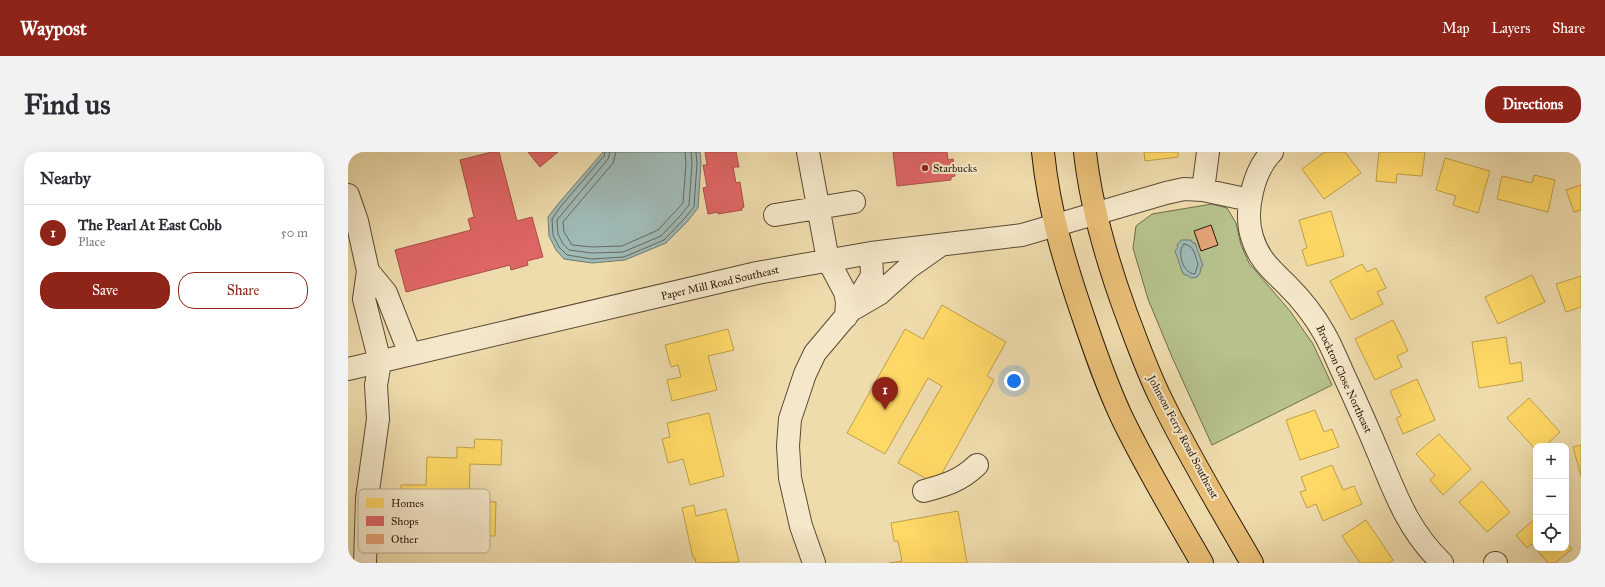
<!DOCTYPE html>
<html lang="en">
<head>
<meta charset="utf-8">
<style>
  :root { --surface:#fff; --page:#f2f2f3; --text:#2b2b33; --muted:#7c7c81; --line:#e1e1e2; --accent:#8f2418 }
  body { margin:0; font-family:"IM FELL Great Primer",serif; background:var(--page); color:var(--text) }
  .controls { position:absolute; right:12px; bottom:12px; display:grid; overflow:hidden; border-radius:8px; box-shadow:0 4px 16px #0002 }
  .controls button { width:36px; height:36px; display:grid; place-items:center; padding:0; border:0; border-bottom:1px solid var(--line); background:var(--surface); color:var(--text); font:20px sans-serif }
  .you { position:absolute; left:666px; top:229px; width:14px; height:14px; margin:-10px; border:3px solid #fff; border-radius:50%; background:#1a73e8; box-shadow:0 0 0 6px #1a73e833 }
  .badge { display:grid; place-items:center; width:26px; height:26px; border-radius:50%; background:var(--accent); color:#fff; font-size:13px; font-weight:700 }
  .pin { position:absolute; translate:-50% -33px; filter:drop-shadow(0 1px 2px #0008) }
  .pin::after { content:''; position:absolute; top:21px; width:14px; height:12px; background:inherit; clip-path:polygon(0 0,100% 0,50% 100%) }
  .list { margin:0; padding:0; list-style:none }
  h2 { display:flex; justify-content:space-between; align-items:center; height:52px; margin:0; padding:0 16px; font-size:17px }
  h2 small { font-size:13px; font-weight:400; color:var(--muted) }
  .list li { display:grid; grid-template-columns:26px 1fr auto; gap:12px; align-items:center; box-sizing:border-box; height:56px; padding:0 16px; border-top:1px solid var(--line) }
  .list b { display:block; font-size:15px; white-space:nowrap }
  .list p { margin:0; font-size:13px; white-space:nowrap; color:var(--muted) }
  .list em { font-size:13px; font-style:normal; color:var(--muted) }
  .actions { display:flex; gap:8px; padding:12px 16px }
  .actions a { flex:1; padding:9px 0; border:1px solid var(--accent); border-radius:16px; text-align:center; font-size:14px; color:var(--accent) }
  .actions .main { background:var(--accent); color:#fff }
  .icon { flex:none; width:22px; height:22px; fill:none; stroke:currentColor; stroke-width:2; stroke-linecap:round; stroke-linejoin:round }
  .map { position:relative; flex:none; width:1233px; height:411px; overflow:hidden; border-radius:16px }
  header { display:flex; align-items:center; gap:24px; box-sizing:border-box; height:56px; padding:0 20px; background:var(--accent); color:#fff }
  header strong { font-size:19px }
  nav { display:flex; gap:22px; margin-inline-start:auto; font-size:14px }
  .intro { display:flex; align-items:center; justify-content:space-between; box-sizing:border-box; height:96px; padding:0 24px }
  h1 { margin:0; font-size:28px }
  .button { padding:10px 18px; border-radius:16px; background:var(--accent); color:#fff; font-size:14px; font-weight:700 }
  main { display:flex; gap:24px; padding:0 24px }
  aside { flex:1; background:var(--surface); border-radius:16px; box-shadow:0 4px 16px #0002 }
  .map>svg:first-child { display:block }
  .green { fill:#b6c18c; stroke:#706d4a }
  .water { fill:#9fb9b5; stroke:#717970 }
  .homes { fill:#ffd966; stroke:#bf9f4a }
  .shops { fill:#e06666; stroke:#aa4f4a }
  .lines { fill:none; stroke-linecap:round; stroke-linejoin:round }
  .shore { stroke:#65695f; stroke-width:1 }
  .building { fill:#e4a478; stroke:#2b1909 }
  .minor-casing { stroke:#5c4a32; stroke-width:24 }
  .major-casing { stroke:#2b1909; stroke-width:24 }
  .minor { stroke:#f5e8ca; stroke-width:22 }
  .major { stroke:#e8be76; stroke-width:22 }
  .poi-dot { fill:#8f2418; stroke:#f5e8ca; stroke-width:1.5 }
  .labels { text-anchor:middle; dominant-baseline:central; stroke-width:4; stroke-linejoin:round; paint-order:stroke }
  .poi-label { font-size:11px; fill:#2b1909; stroke:#f5e8ca; text-anchor:start }
  .street-label { font-size:11px; fill:#2b1909; stroke:#f5e8ca }
  .key { fill:#f5e8ca; stroke:#b8aa90; stroke-width:1 }
  .key-label { font-size:11px; fill:#2b1909 }
</style>
</head>
<body>
<header>
<strong>Waypost</strong>
<nav><a>Map</a><a>Layers</a><a>Share</a></nav>
</header>
<div class="intro"><h1>Find us</h1><a class="button">Directions</a></div>
<main>
<aside>
<h2>Nearby<small></small></h2>
<ul class="list">
<li><span class="badge">1</span><div><b>The Pearl At East Cobb</b><p>Place</p></div><em>50 m</em></li>
</ul>
<div class="actions"><a class="main">Save</a><a>Share</a></div>
</aside>
<div class="map">
<svg width="1233" height="411" viewBox="0 0 1233 411">
  <rect width="100%" height="100%" fill="#efdcad"/>
  <filter id="stains"><feTurbulence type="fractalNoise" baseFrequency=".005" numOctaves="4"/><feColorMatrix values="0 0 0 0 .2 0 0 0 0 .09 0 0 0 0 .02 0 0 0 .5 -.17"/></filter>
  <radialGradient id="worn" r=".72"><stop offset=".6" stop-color="#630" stop-opacity="0"/><stop offset="1" stop-color="#630" stop-opacity=".3"/></radialGradient>
  <path class="green" d="M864 52 879 56 888 71 893 93 901 111 942 159 965 192 984 233 864 293 824 205 800 147 785 96 788 74 804 62Z"/>
  <path class="water" d="M255 0H352L353 10 350 56 339 70 318 91 277 108 244 111 216 107 208 98 201 84 200 65 210 52Z
    M833 88H843L845 91H847L855 114 853 115 852 121 849 125 843 126 839 123 838 124 837 122H835L827 99 830 95 829 93Z"/>
  <path class="homes" d="M796 0H830V5L797 9Z
    M977 0H997L1013 21 976 47 954 17Z
    M1031 0H1077L1074 24 1049 22 1048 31 1028 29Z
    M1097 6 1142 19 1130 61 1105 53 1108 44 1088 38Z
    M1186 23 1207 28 1200 60 1149 47 1154 24 1184 31Z
    M1233 33V58L1226 60 1218 38Z
    M983 59 996 104 959 114 954 98 959 96 951 68Z
    M1014 112 1019 120 1028 116 1038 136 1029 140 1035 152 1003 168 982 129Z
    M1184 123 1197 150 1150 172 1137 145Z
    M1233 124V155L1218 160 1208 132Z
    M594 153 658 190 639 224 646 228 588 332 550 311 594 234 580 226 537 302 499 281 557 177 575 187Z
    M1045 168 1060 199 1049 204 1054 215 1027 228 1007 187Z
    M380 177 386 198 360 204 369 238 324 249 319 228 333 225 330 213 323 215 317 193Z
    M1158 185 1162 212 1173 210 1175 229 1131 236 1124 190Z
    M1069 227 1087 268 1055 282 1048 266 1053 264 1042 239Z
    M1181 246 1212 280 1197 294H1188V298L1159 266Z
    M967 258 976 280 984 277 991 295 952 308 938 268Z
    M361 261 376 324 342 333 335 307 320 311 314 287 322 285 319 271Z
    M1091 282 1123 317 1095 343 1082 328 1087 323 1068 302Z
    M127 287 154 288 153 313 122 312 121 349 148 350 147 384H116L117 361 52 359 53 333H78L79 305 109 306V295L126 296Z
    M1233 293V324L1225 295Z
    M984 313 995 338 1006 334 1014 352 975 369 968 352 959 356 952 340 958 338 953 325Z
    M1134 329 1162 360 1139 380 1111 350Z
    M346 353 348 364 378 357 391 410 348 411 347 406H345L334 356Z
    M610 359 619 411H541L554 409 550 389H546L543 371Z
    M1188 366V396H1218V390L1224 397 1207 411H1200L1184 392 1179 396 1168 383Z
    M1018 368 1045 408 1041 411H1012L994 384Z"/>
  <path class="shops" d="M144 0H151L169 69 184 65 195 105 179 109 180 113 163 118 162 113 58 140 47 98 123 78 120 67 126 65 112 8Z
    M180 0H210L192 15Z
    M357 0H388L391 15H385L388 31 392 30 396 55 394 56V58L370 62V60L360 62 355 36 359 35 355 13H359Z
    M545 0H599L600 8 605 7 607 24 603 25V28L549 34Z"/>
  <g class="lines">
    <path class="shore" d="M257 0 256 4 213 54 204 67 205 83 211 95 219 103 244 107 276 105 316 88 336 67 346 55 349 11 348 0
      M262 0 260 7 209 68 210 82 215 92 221 98 244 101 275 100 313 84 332 64 341 53 344 11 343 0
      M268 0 265 11 215 70 216 80 224 93 244 95 274 94 310 78 335 51 338 11 337 0
      M836 92C846 93 847 103 850 112L847 122C835 122 828 99 836 92Z"/>
  </g>
  <path class="building" d="M863 73 870 93 853 99 846 79Z"/>
  <g class="lines">
    <defs>
      <path id="minor" d="M460 0 480 108 497 140 499 150 498 165
        M924 0C905 19 896 60 904 85 911 108 923 117 939 133 953 147 966 163 976 181 983 193 988 206 994 219 1007 247 1020 276 1032 305 1049 346 1061 379 1094 411
        M855 38 860 0
        M0 43 9 69 20 119 16 147 32 210 28 233 30 267 19 346 17 411
        M427 63 506 50
        M20 119 38 141 62 202
        M507 156 531 142 560 116 590 95
        M0 217 409 121 523 101 674 83 818 41 836 37 855 38 902 48
        M576 339C598 333 612 329 629 313
        M466 411 453 374 442 326 440 294 442 267 457 222 467 201 504 157 524 124 523 101
        M1147 411H1148"/>
      <path id="major" d="M695 0C701 61 718 115 738 173 749 205 760 237 775 268 799 317 827 364 854 411
        M737 0C743 55 759 109 778 161 789 190 799 219 813 247 840 303 873 357 904 411"/>
    </defs>
    <use href="#minor" class="minor-casing"/>
    <use href="#major" class="major-casing"/>
    <use href="#minor" class="minor"/>
    <use href="#major" class="major"/>
  </g>
  <circle class="poi-dot" cx="577" cy="16" r="4"/>
  <g class="labels">
    <g class="poi-label">
      <text x="585" y="16">Starbucks</text>
    </g>
    <g class="street-label">
      <text transform="translate(372 131) rotate(-13)">Paper Mill Road Southeast</text>
      <text transform="translate(996 227) rotate(65)">Brockton Close Northeast</text>
      <text transform="translate(835 285) rotate(62)">Johnson Ferry Road Southeast</text>
    </g>
  </g>
  <rect x="10" y="337" width="132" height="64" rx="6" class="key"/>
  <rect x="18" y="346" width="18" height="10" fill="#ffd966"/>
  <rect x="18" y="364" width="18" height="10" fill="#e06666"/>
  <rect x="18" y="382" width="18" height="10" fill="#e4a478"/>
  <g class="key-label">
    <text x="43" y="355">Homes</text>
    <text x="43" y="373">Shops</text>
    <text x="43" y="391">Other</text>
  </g>
  <rect width="100%" height="100%" filter="url(#stains)"/>
  <rect width="100%" height="100%" fill="url(#worn)"/>
</svg>
<div class="controls">
<button>+</button>
<button>−</button>
<button><svg class="icon" aria-label="locate" viewBox="0 0 24 24"><circle cx="12" cy="12" r="6"/><path d="M12 2v4M12 18v4M2 12h4M18 12h4"/></svg></button>
</div>
<div class="you"></div>
<div class="pin badge" style="left:537px;top:258px">1</div>
</div>
</main>
</body>
</html>
